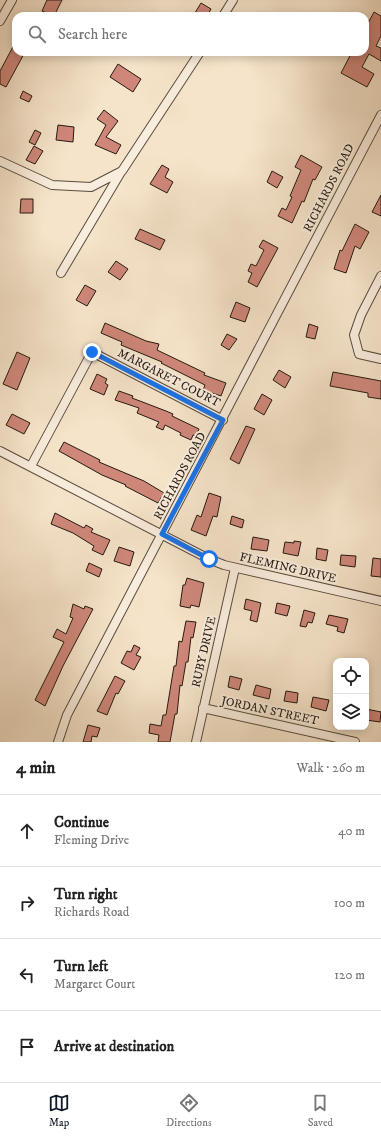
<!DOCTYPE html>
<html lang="en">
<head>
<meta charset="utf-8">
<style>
  :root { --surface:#fff; --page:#f2f2f2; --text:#222; --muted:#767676; --line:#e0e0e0; --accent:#111827 }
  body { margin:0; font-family:"IM FELL DW Pica",serif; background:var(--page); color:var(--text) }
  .controls { position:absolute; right:12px; bottom:12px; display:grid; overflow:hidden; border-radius:8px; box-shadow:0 2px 10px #0003 }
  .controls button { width:36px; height:36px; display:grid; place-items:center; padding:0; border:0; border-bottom:1px solid var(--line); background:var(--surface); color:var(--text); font:20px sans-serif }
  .stop { position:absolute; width:12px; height:12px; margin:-9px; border:3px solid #1a73e8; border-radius:50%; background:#fff }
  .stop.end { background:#1a73e8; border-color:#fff; box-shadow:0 1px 4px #0008 }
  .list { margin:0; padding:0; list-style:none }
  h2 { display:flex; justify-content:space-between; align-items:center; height:52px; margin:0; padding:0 16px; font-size:17px }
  h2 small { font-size:13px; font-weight:400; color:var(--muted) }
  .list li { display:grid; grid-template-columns:26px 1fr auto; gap:12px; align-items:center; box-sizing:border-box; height:72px; padding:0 16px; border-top:1px solid var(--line) }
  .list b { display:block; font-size:15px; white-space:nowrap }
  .list p { margin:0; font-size:13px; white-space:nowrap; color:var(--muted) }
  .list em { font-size:13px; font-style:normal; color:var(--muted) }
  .icon { flex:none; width:22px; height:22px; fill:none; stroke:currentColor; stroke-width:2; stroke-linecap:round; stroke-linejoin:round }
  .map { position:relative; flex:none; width:381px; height:742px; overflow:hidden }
  .search { position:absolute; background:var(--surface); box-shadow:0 2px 10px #0003; left:12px; right:12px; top:12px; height:44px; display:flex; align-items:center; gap:10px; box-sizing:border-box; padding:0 14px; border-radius:12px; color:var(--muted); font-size:15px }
  .sheet { height:340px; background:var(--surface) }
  nav { display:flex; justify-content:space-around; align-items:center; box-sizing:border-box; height:56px; border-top:1px solid var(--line); background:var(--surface); font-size:11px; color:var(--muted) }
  nav a { display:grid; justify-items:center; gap:2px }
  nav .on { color:var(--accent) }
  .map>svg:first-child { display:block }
  .building { fill:#cf877a; stroke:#241a10 }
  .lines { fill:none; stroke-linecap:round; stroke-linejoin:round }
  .minor-casing { stroke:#584c3e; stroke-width:10 }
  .minor { stroke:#f9eddd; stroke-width:8 }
  .route { stroke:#1a73e8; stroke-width:5 }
  .labels { text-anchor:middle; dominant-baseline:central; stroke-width:4; stroke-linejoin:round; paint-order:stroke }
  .street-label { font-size:12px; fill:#241a10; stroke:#f9eddd }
</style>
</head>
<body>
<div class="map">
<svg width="381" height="742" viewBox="0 0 381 742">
  <rect width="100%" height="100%" fill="#f6e4ca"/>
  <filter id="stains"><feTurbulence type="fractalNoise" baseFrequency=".005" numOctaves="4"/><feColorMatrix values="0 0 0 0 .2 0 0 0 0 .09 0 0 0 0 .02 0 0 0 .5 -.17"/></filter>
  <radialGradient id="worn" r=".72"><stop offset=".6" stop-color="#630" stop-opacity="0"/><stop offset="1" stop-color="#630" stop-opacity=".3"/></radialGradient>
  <path class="building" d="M47 0H62L54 16 42 11Z
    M201 3 211 9 207 16H193Z
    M374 12 381 16V36L376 46 381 48V61L369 54 362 67 374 74 367 87 341 73 352 52H365V29Z
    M16 41V52H25L6 87 0 84V71Z
    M118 64 141 79 133 92 110 77Z
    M23 91 32 96 29 102 20 98Z
    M104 110 118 121 106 137 121 145 116 154 95 145 106 125 97 119Z
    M58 125 74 127 73 142 56 140Z
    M35 130 41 133 35 145 29 142Z
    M34 146 43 151 35 164 26 160Z
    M301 155 322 167 315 180 313 179 304 202 302 201 292 223 278 216 282 208 286 210 292 197 290 196 301 170 295 167Z
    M162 165 169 169 165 177 173 182 167 193 150 184Z
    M272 171 283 177 277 188 267 182Z
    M381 195V216L372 212Z
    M21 199H33V213H20Z
    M355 224 369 232 360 249 355 246 346 273 334 269 340 250 342 251Z
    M140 229 165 240 160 250 135 239Z
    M263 240 278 248 257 287 248 282 252 273 248 271 251 264 256 266 264 250 259 247Z
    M116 261 128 269 120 280 108 272Z
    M85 285 96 291 87 306 76 300Z
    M236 302 250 308 245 322 230 317Z
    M105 323 146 341 159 344 157 350 205 373 204 375 226 383 221 396 203 390 205 385 161 363 162 362 121 345 122 342 101 333Z
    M309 324 318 327 315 339 306 337Z
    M227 334 237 339 229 350 221 345Z
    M17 352 30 358 17 390 3 384Z
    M279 370 291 377 285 388 273 380Z
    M333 372 381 381V399L368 397V393L330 386Z
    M97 374 107 379 105 383 108 385 104 395 90 389Z
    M119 391 133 396 132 398 166 411 173 414 172 416 199 429 196 436 193 435 191 440 180 435 181 433 165 425 163 430 156 427 159 422 137 413 139 408 115 400Z
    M262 394 272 400 264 415 254 409Z
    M12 414 30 423 24 434 6 425Z
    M246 426 255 429 239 464 230 459Z
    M64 442 100 460 99 462 144 481 164 493 158 503 125 486 126 485 102 475 59 451Z
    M209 493 221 497 217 517 213 516 206 536 191 530 197 515 201 517Z
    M55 513 84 528 86 525 93 529 91 532 110 540 103 555 92 550 94 546 73 533 51 524Z
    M232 516 244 520 242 528 230 524Z
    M253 537 269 540 267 551 251 549Z
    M294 541 301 542 298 556 283 553 285 542 294 543Z
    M119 547 134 552 130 566 114 561Z
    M317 548 328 550 326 561 316 559Z
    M341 555 356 556 355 567 340 565Z
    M373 558 381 559V577L371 576Z
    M89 563 102 569 99 577 86 571Z
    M187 578 204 583 199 607 191 605 190 608 180 606 183 585H185Z
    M246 599 261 603 257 622 250 620 252 611 244 609Z
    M277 603 290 606 287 616 275 613Z
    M73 604 84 609 85 606 93 609 63 666 45 706 35 700 64 642 53 637 57 629 66 634 73 618 70 617Z
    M304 610 315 613 312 623 308 622 306 627 300 626Z
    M329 615 348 619 344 633 337 631 338 627 326 624Z
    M186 621 196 622 193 638 191 637 188 662H186L182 686 180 685 177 714H175L170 742H158L159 735 149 733 150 724 161 726 163 715H166L174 666H176L179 641 182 642Z
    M134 645 140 648 136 655 141 657 134 670 121 663 127 651 131 652Z
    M115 676 125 681 118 694 116 693 107 715 97 711Z
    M230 676 242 679 239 690 228 687Z
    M256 685 271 689 269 699 253 695Z
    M286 691 298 693 297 703 284 701Z
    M313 697 329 700 326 711 311 707Z
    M366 709 381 712 380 722 366 720Z
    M88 725 100 728 97 737 92 736 91 742H83Z"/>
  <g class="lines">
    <defs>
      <path id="minor" d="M223 16 233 0
        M0 21 12 0
        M0 161 52 185 91 187 122 171 200 52
        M61 273 121 172
        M381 276 361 315 354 335 359 354 381 359
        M0 451 209 559 224 565 381 601
        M31 466 92 352 223 420
        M203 708 355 742
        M58 742 67 715 381 115
        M196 742 235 568"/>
    </defs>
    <use href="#minor" class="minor-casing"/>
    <use href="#minor" class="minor"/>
  </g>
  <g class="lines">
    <path class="route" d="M92 352 223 420 162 534 209 559"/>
  </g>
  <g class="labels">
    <g class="street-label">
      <text transform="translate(329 188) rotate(-63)">RICHARDS ROAD</text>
      <text transform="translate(169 378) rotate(27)">MARGARET COURT</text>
      <text transform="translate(180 476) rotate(-62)">RICHARDS ROAD</text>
      <text transform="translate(288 568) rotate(13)">FLEMING DRIVE</text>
      <text transform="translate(204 652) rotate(-77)">RUBY DRIVE</text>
      <text transform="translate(270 711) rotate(12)">JORDAN STREET</text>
    </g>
  </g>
  <rect width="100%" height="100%" filter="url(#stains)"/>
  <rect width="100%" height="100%" fill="url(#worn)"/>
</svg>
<div class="controls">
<button><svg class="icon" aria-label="locate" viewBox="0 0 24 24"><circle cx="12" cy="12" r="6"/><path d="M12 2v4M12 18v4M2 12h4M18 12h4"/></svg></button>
<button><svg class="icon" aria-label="layers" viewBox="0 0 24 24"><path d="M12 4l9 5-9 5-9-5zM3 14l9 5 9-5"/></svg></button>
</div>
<div class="stop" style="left:209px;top:559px"></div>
<div class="stop end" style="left:92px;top:352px"></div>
<div class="search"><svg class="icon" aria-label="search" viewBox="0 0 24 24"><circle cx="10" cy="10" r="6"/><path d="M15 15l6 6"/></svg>Search here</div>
</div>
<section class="sheet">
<h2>4 min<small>Walk · 260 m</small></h2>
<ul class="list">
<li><svg class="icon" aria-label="ahead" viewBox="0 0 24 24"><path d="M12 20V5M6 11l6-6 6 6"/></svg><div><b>Continue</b><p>Fleming Drive</p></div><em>40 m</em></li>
<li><svg class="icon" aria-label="right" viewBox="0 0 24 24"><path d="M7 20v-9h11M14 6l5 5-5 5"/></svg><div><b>Turn right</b><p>Richards Road</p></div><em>100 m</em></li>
<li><svg class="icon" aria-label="left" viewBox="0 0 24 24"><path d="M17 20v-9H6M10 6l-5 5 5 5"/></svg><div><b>Turn left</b><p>Margaret Court</p></div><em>120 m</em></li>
<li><svg class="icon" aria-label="arrive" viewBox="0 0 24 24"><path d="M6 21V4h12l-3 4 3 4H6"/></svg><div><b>Arrive at destination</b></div></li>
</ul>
</section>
<nav>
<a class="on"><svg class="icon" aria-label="map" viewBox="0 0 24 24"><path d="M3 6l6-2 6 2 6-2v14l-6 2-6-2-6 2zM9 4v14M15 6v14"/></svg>Map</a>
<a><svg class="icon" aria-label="directions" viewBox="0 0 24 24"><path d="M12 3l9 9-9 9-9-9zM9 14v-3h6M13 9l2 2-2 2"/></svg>Directions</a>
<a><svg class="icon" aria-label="saved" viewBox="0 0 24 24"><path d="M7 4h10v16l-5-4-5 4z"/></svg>Saved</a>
</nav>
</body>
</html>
